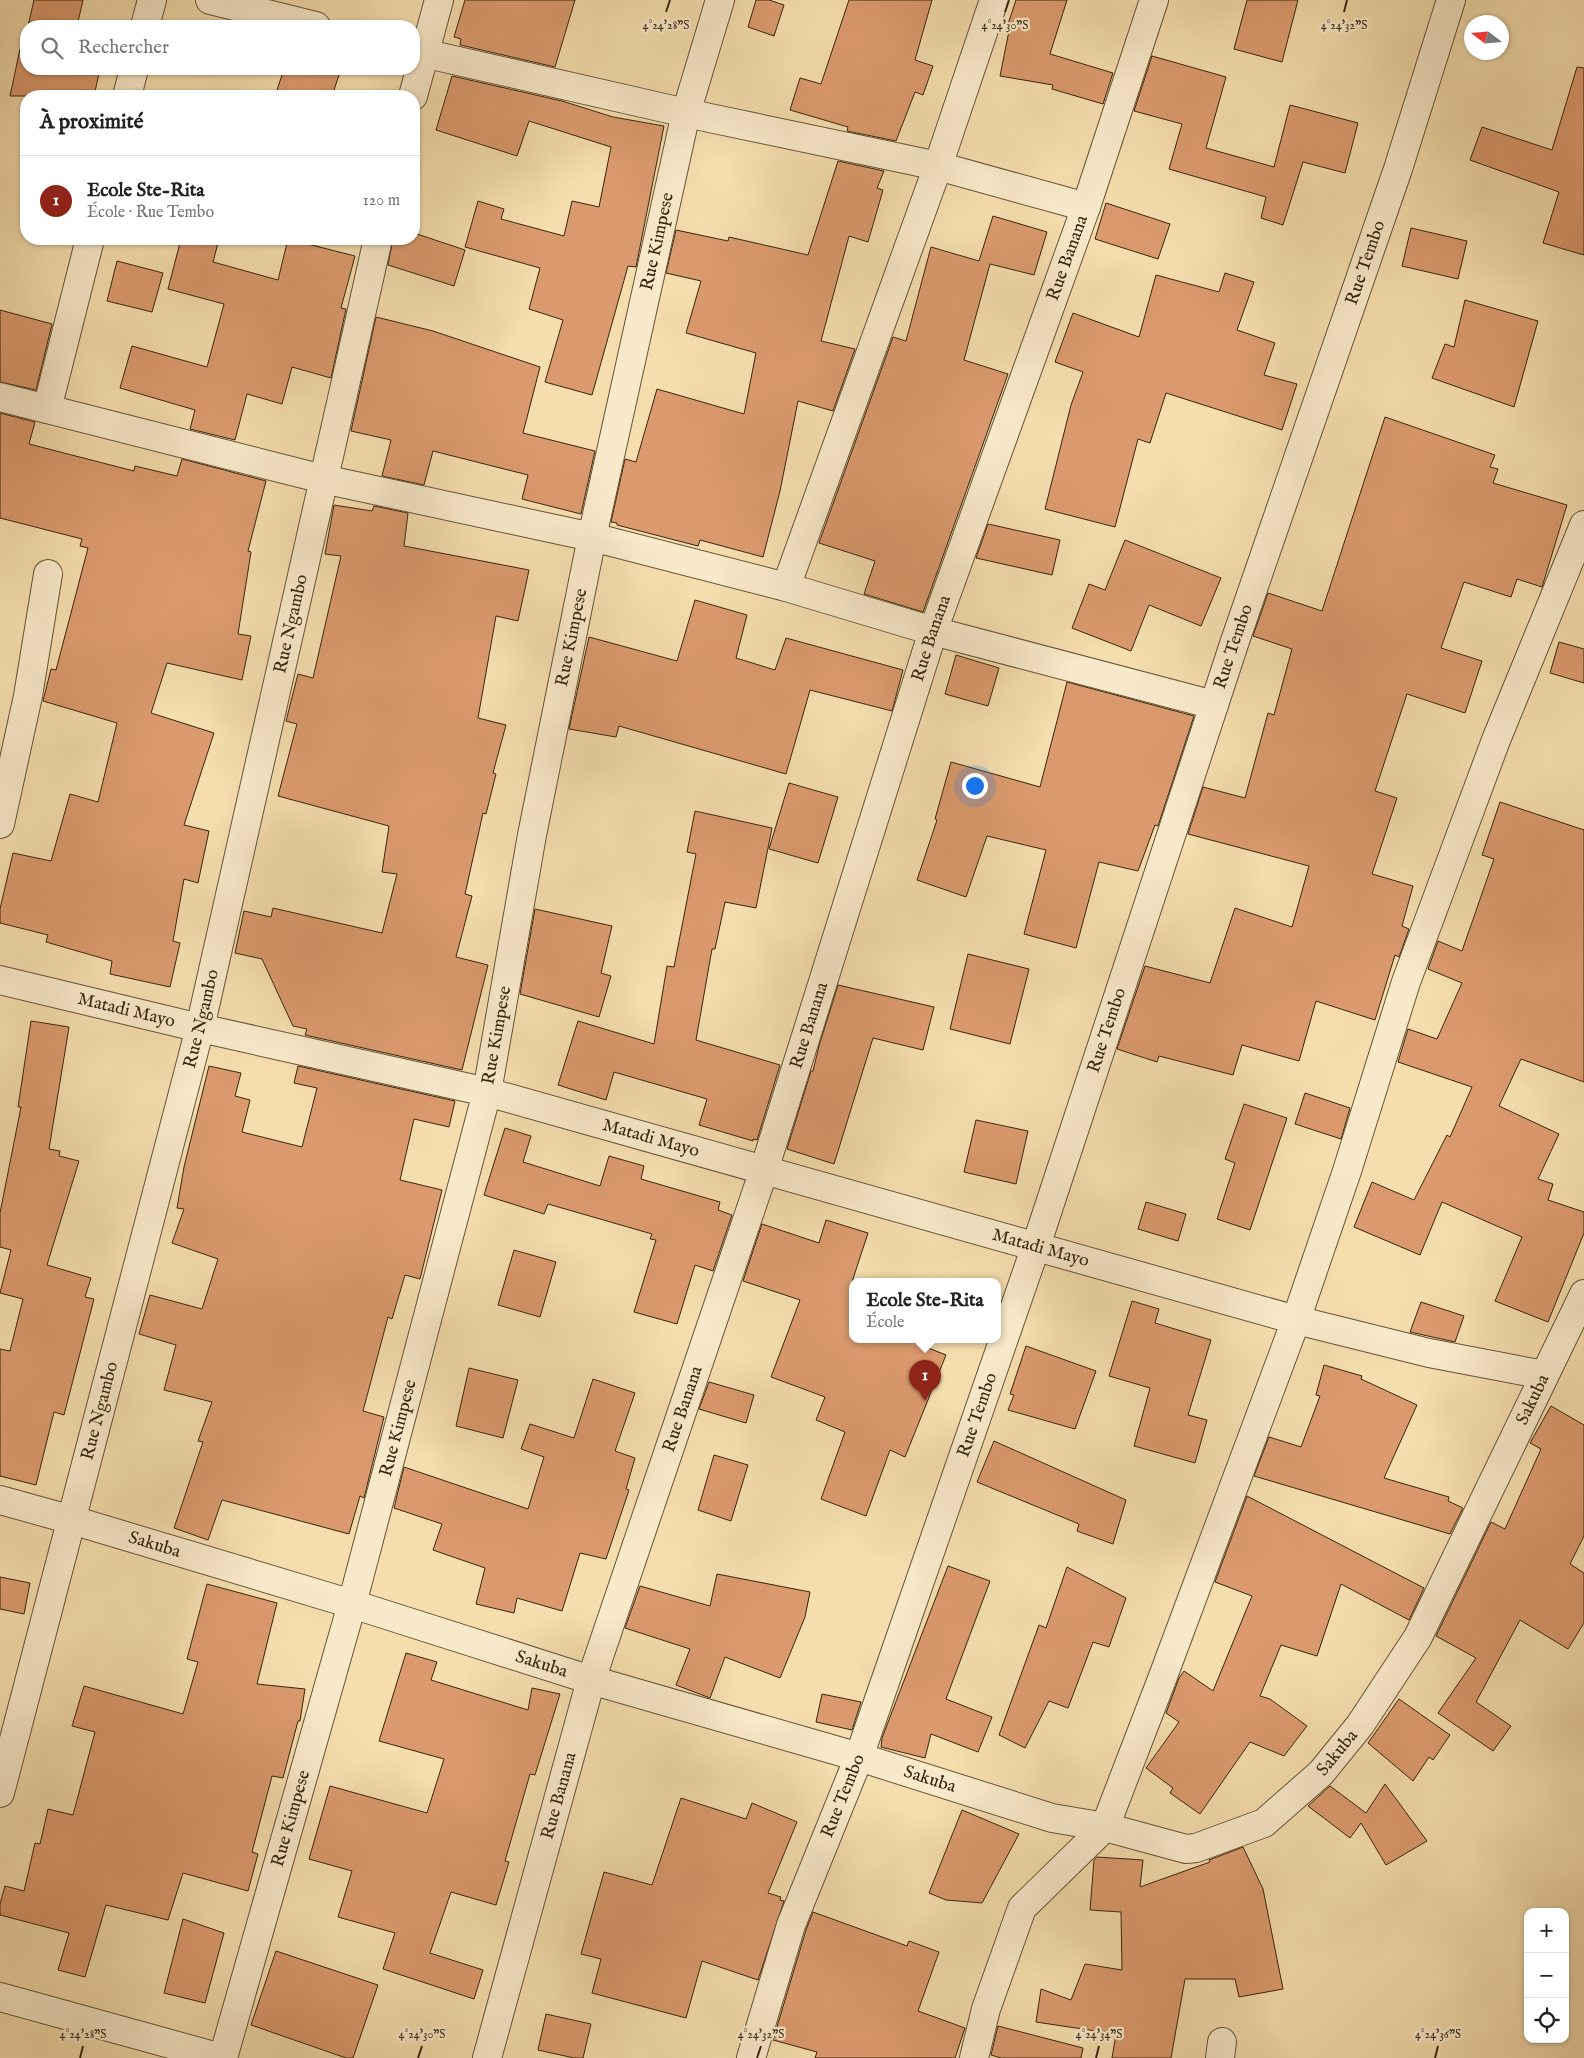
<!DOCTYPE html>
<html lang="fr">
<head>
<meta charset="utf-8">
<style>
  :root { --surface:#fff; --page:#f2f2f2; --text:#222; --muted:#767676; --line:#e0e0e0; --accent:#8f2418 }
  body { margin:0; font-family:"IM FELL English",serif; background:var(--page); color:var(--text) }
  .controls { position:absolute; right:15px; bottom:15px; display:grid; overflow:hidden; border-radius:10px; box-shadow:0 1px 4px #0004 }
  .controls button { width:45px; height:45px; display:grid; place-items:center; padding:0; border:0; border-bottom:1px solid var(--line); background:var(--surface); color:var(--text); font:25px sans-serif }
  .compass { position:absolute; left:1464px; top:15px; width:45px; height:45px; border-radius:50%; background:var(--surface); box-shadow:0 1px 4px #0004; rotate:286deg }
  .you { position:absolute; left:974px; top:785px; width:18px; height:18px; margin:-12px; border:4px solid #fff; border-radius:50%; background:#1a73e8; box-shadow:0 0 0 8px #1a73e833 }
  .badge { display:grid; place-items:center; width:32px; height:32px; border-radius:50%; background:var(--accent); color:#fff; font-size:16px; font-weight:700 }
  .pin { position:absolute; translate:-50% -41px; filter:drop-shadow(0 1px 2px #0008) }
  .pin::after { content:''; position:absolute; top:26px; width:18px; height:15px; background:inherit; clip-path:polygon(0 0,100% 0,50% 100%) }
  .popup { position:absolute; left:849px; top:1278px; width:152px; height:65px; box-sizing:border-box; display:grid; place-content:center; border-radius:10px; background:var(--surface); filter:drop-shadow(0 1px 4px #0005); font-size:16px; white-space:nowrap; color:var(--muted) }
  .popup b { font-size:19px; color:var(--text) }
  .popup::after { content:''; position:absolute; left:50%; top:100%; margin-left:-10px; border:10px solid transparent; border-top-color:var(--surface) }
  .list { margin:0; padding:0; list-style:none }
  h2 { display:flex; justify-content:space-between; align-items:center; height:65px; margin:0; padding:0 20px; font-size:21px }
  h2 small { font-size:16px; font-weight:400; color:var(--muted) }
  .list li { display:grid; grid-template-columns:32px 1fr auto; gap:15px; align-items:center; box-sizing:border-box; height:90px; padding:0 20px; border-top:1px solid var(--line) }
  .list b { display:block; font-size:19px; white-space:nowrap }
  .list p { margin:0; font-size:16px; white-space:nowrap; color:var(--muted) }
  .list em { font-size:16px; font-style:normal; color:var(--muted) }
  .icon { flex:none; width:28px; height:28px; fill:none; stroke:currentColor; stroke-width:2; stroke-linecap:round; stroke-linejoin:round }
  .map { position:relative; flex:none; width:1584px; height:2058px; overflow:hidden }
  .search { position:absolute; background:var(--surface); box-shadow:0 1px 4px #0004; left:20px; top:20px; width:400px; height:55px; display:flex; align-items:center; gap:12px; box-sizing:border-box; padding:0 18px; border-radius:20px; color:var(--muted); font-size:19px }
  .panel { position:absolute; background:var(--surface); box-shadow:0 1px 4px #0004; left:20px; top:90px; width:400px; height:155px; border-radius:20px }
  .map>svg:first-child { display:block }
  .building { fill:#db9a6d; stroke:#37250e }
  .lines { fill:none; stroke-linecap:round; stroke-linejoin:round }
  .minor-casing { stroke:#665336; stroke-width:30 }
  .minor { stroke:#f8e9ca; stroke-width:28 }
  .ticks { fill:none; stroke:#37250e; stroke-width:2 }
  .labels { text-anchor:middle; dominant-baseline:central; stroke-width:4.5; stroke-linejoin:round; paint-order:stroke }
  .street-label { font-size:18px; fill:#37250e; stroke:#f8e9ca }
  .ticks-label { font-size:12px; text-anchor:middle; fill:#37250e; stroke:#f8e9ca; stroke-width:4.5; stroke-linejoin:round; paint-order:stroke }
</style>
</head>
<body>
<div class="map">
<svg width="1584" height="2058" viewBox="0 0 1584 2058">
  <rect width="100%" height="100%" fill="#f5ddad"/>
  <filter id="stains"><feTurbulence type="fractalNoise" baseFrequency=".004" numOctaves="4"/><feColorMatrix values="0 0 0 0 .2 0 0 0 0 .09 0 0 0 0 .02 0 0 0 .5 -.17"/></filter>
  <radialGradient id="worn" r=".72"><stop offset=".6" stop-color="#630" stop-opacity="0"/><stop offset="1" stop-color="#630" stop-opacity=".3"/></radialGradient>
  <path class="building" d="M34 0H83L77 26H28Z
    M465 0H575L555 67 460 45 461 39 454 37Z
    M756 0H769L784 5 774 36 748 27Z
    M849 0H932L915 60 933 66 923 95 915 92 896 141 847 131 848 127 790 110 800 78 821 84Z
    M1016 0H1067L1050 54 1113 73 1103 104 1052 89 1053 85 1000 76 1009 31 1006 30Z
    M1247 0H1298L1282 62 1234 49Z
    M26 33V69H100L94 96H10L20 49H23Z
    M1152 56 1226 77 1206 148 1274 167 1290 105 1358 123 1345 173 1303 162 1283 225 1261 218 1266 197 1169 169 1182 124 1134 111Z
    M1577 67 1584 68V255L1543 243 1559 192 1470 160 1482 127 1552 150Z
    M284 69H341L332 96H275Z
    M452 76 562 101 613 117 664 126 636 267 628 266 592 395 545 382 563 320 529 309 540 268 465 247 478 201 504 209 501 219 564 236 572 201 599 207 611 147 529 121 517 156 436 130Z
    M838 161 884 171 877 188 883 190 868 242 849 236 821 341 855 349 833 411 798 401 780 491 763 557 700 540 698 546 617 525V523L611 522 625 459 636 462 657 389 744 414 756 353 686 333 701 281 666 273 676 230 728 241 729 237 808 255Z
    M1106 203 1170 224 1158 259 1095 239Z
    M993 216 1047 232 1034 275 990 264 964 360 1008 374 923 612 864 594 875 561 819 543 893 337 906 341 931 247 979 261Z
    M1411 228 1467 241 1458 279 1402 266Z
    M414 233 465 250 454 286 388 265 393 239H414Z
    M181 239H219L213 262 278 280 288 239 355 256 341 308 346 309 331 378 292 367 282 404 247 394 235 440 190 429 195 410 120 388 132 346 207 367 224 304 168 289Z
    M117 261 163 273 152 312 107 301Z
    M1225 273 1254 282 1237 330 1275 343 1264 375 1297 384 1282 430 1166 393 1150 443 1138 439 1115 527 1045 509 1071 405 1083 372 1055 362 1073 313 1139 337 1156 275 1219 292Z
    M1465 300 1538 321 1514 407 1432 378 1445 344 1454 347Z
    M0 310 52 324 36 390 0 382Z
    M376 317 433 331 540 367 523 433 595 451 581 514 522 499 528 475 433 451 424 485 382 476 391 440 351 431Z
    M0 413 35 422 29 444 134 471 135 466 177 476 182 459 266 481 248 551 251 552 238 634 251 636 242 680 167 663 151 713 214 733 184 825 209 831 198 883 184 879 173 941 180 943 170 987 110 974 112 961 46 942 48 935 0 923V909L13 853 51 861 70 794 98 802 117 723 43 701 51 669 56 670 88 548 80 546 82 539 0 518Z
    M1385 417 1495 455 1490 467 1498 469 1493 483 1567 505 1542 587 1517 579 1511 597 1464 582 1441 648 1482 661 1465 713 1407 694 1375 791 1397 798 1372 874 1413 886 1402 926 1409 929 1399 957 1395 955 1375 1020 1316 1001 1299 1061 1242 1045 1233 1075 1159 1056 1157 1062 1117 1049 1145 966 1210 983 1235 908 1292 927 1309 866 1188 834 1203 787 1245 798 1268 713 1274 715 1292 649 1253 636 1268 593 1322 611Z
    M334 505 372 511 374 506 408 513 404 546 529 570 518 621 496 616 478 718 506 725 493 773 496 774 486 814 483 813 465 894 472 896 456 957 488 965 462 1070 305 1035 307 1029 293 1026 262 959 235 953 244 911 271 917 273 908 382 933 397 874 382 872 389 826 278 796 297 724 286 721 298 674 313 678 341 556 325 554Z
    M988 524 1060 540 1052 575 976 558Z
    M1125 540 1221 578 1201 626 1149 605 1131 651 1072 628 1089 584 1105 590Z
    M695 600 747 615 736 658 775 670 786 638 903 670 892 711 810 690 786 774 619 726 616 737 569 729 589 637 677 661Z
    M1559 642 1584 649V683L1550 673Z
    M956 655 999 668 988 706 945 694Z
    M1067 682 1194 716 1158 826 1155 825 1138 871 1099 862 1076 948 1024 934 1046 850 987 836 966 897 917 880 937 820 935 819 951 762 1040 787Z
    M789 783 838 797 818 863 769 849Z
    M1500 802 1584 830V1082L1521 1059 1499 1106 1559 1134 1538 1179 1553 1184 1548 1200 1584 1212V1233L1548 1322 1495 1301 1522 1237 1442 1202 1420 1255 1354 1227 1372 1182 1414 1200 1447 1135 1450 1137 1472 1087 1398 1062 1408 1029 1437 1039 1462 983 1428 969 1438 941 1462 951 1494 859 1482 855Z
    M695 811 772 828 756 908 725 902 715 949H712L696 1040 780 1065 757 1140 753 1139V1141L699 1125 707 1099 614 1072 606 1100 558 1085 578 1021 654 1044 667 966 674 967 696 854 687 852Z
    M535 909 612 926 601 973 611 976 599 1017 520 994Z
    M968 954 1029 969 1010 1044 950 1029Z
    M838 985 934 1007 923 1050 873 1038 834 1164 787 1149 811 1071H813L819 1046Z
    M31 1021 69 1027 49 1149 60 1151 59 1156 79 1161 47 1265 91 1278 85 1297 94 1299 64 1415 54 1412 36 1485 0 1476V1349L10 1351 23 1299 0 1293 11 1250 0 1247V1213L21 1107H18Z
    M209 1066 241 1073 235 1096 250 1100 242 1132 302 1147 317 1088 294 1083 298 1066 455 1101 449 1127 414 1119 400 1180 442 1190 420 1279 405 1275 392 1319 388 1317 363 1411 384 1417 364 1498 360 1496 349 1534 222 1500 208 1540 174 1528 203 1442 198 1441 212 1402 164 1390 176 1345 139 1334 150 1295 202 1309 218 1259 172 1243 184 1209 177 1208 184 1167Z
    M1305 1093 1350 1108 1341 1139 1295 1124Z
    M1244 1104 1287 1118 1250 1230 1217 1219 1235 1163 1225 1159Z
    M976 1120 1028 1131 1016 1184 964 1172Z
    M505 1128 531 1136 523 1162 600 1186 609 1156 644 1166 641 1179 720 1202 718 1210 732 1215 713 1271 695 1265 677 1324 634 1312 656 1240 650 1239 652 1234 548 1204 544 1214 484 1195Z
    M1146 1202 1186 1214 1178 1241 1138 1229Z
    M826 1220 868 1233 852 1282V1340H908L946 1355 905 1457 890 1450 866 1516 821 1499 845 1432 816 1420 825 1397 771 1377 800 1300 743 1281 762 1224 819 1243Z
    M514 1250 556 1262 540 1317 498 1305Z
    M1132 1301 1159 1309 1155 1323 1211 1340 1188 1415 1207 1420 1195 1463 1134 1446 1150 1388 1109 1376Z
    M1421 1302 1464 1316 1455 1342 1410 1332Z
    M1026 1346 1096 1371 1075 1429 1008 1410 1014 1395 1010 1394Z
    M1324 1365 1362 1376 1361 1379 1417 1405 1384 1478 1449 1497 1448 1501 1463 1508 1450 1534 1254 1476 1269 1437 1301 1447 1320 1396 1316 1395Z
    M469 1368 518 1380 503 1438 456 1426Z
    M593 1379 635 1393 615 1451 635 1458 626 1489 629 1490 606 1559 580 1553 562 1611 517 1598 514 1613 476 1604 485 1568 433 1550 442 1524 394 1508 404 1467 528 1509 544 1457 521 1449 530 1424 574 1438Z
    M709 1382 754 1395 746 1423 699 1409Z
    M1551 1406 1584 1425V1536L1570 1564 1584 1573V1623L1568 1649 1520 1620 1476 1702 1511 1726 1493 1751 1438 1713 1476 1658 1436 1636 1491 1522 1505 1529 1541 1449 1530 1443Z
    M994 1441 1126 1500 1113 1544 1077 1531 1079 1524 977 1482Z
    M714 1455 748 1465 731 1521 698 1510Z
    M1247 1496 1424 1588 1409 1620 1341 1584 1317 1656 1281 1645 1260 1696 1270 1699 1307 1726 1284 1756 1250 1742 1200 1814 1170 1793 1173 1788 1146 1768 1179 1722 1166 1713 1179 1678 1184 1671 1213 1691 1252 1596 1215 1582Z
    M948 1566 990 1581 946 1699 992 1717 978 1752 931 1734 925 1758 881 1747 882 1738Z
    M1067 1567 1126 1598 1109 1647 1093 1642 1068 1708 1049 1701 1025 1748 999 1735 1039 1625 1046 1628Z
    M717 1574 810 1592 805 1617 780 1678 725 1657 710 1698 676 1685 690 1649 625 1628 640 1586 710 1606Z
    M0 1577 30 1583 24 1614 0 1609Z
    M207 1584 277 1603 257 1684 305 1689 300 1721H298L283 1778 272 1776 252 1852 258 1854 248 1891 183 1873 168 1920 106 1905 85 1977 58 1970 69 1933 0 1915V1904L5 1886 24 1891 35 1843 40 1844 48 1809 73 1815 95 1732 72 1726 84 1686 183 1714 198 1662 187 1659Z
    M406 1653 437 1662 431 1680 528 1710 532 1688 560 1694 535 1775 530 1774 505 1861 509 1862 496 1905 451 1892 430 1953 483 1970 474 1999 383 1969 395 1933 338 1917 352 1871 309 1859 330 1786 427 1813 444 1759 379 1741Z
    M822 1694 861 1702 852 1730 816 1722Z
    M1399 1699 1450 1735 1433 1760 1429 1757 1413 1781 1368 1743Z
    M1385 1784 1427 1841 1386 1865 1361 1823 1350 1838 1308 1806 1330 1786 1366 1813Z
    M681 1798 746 1819 752 1803 797 1822 768 1893 781 1897 780 1900 784 1901 758 1980 702 1961 686 2018 592 1993 601 1959 581 1954 604 1872 652 1885Z
    M962 1810 1019 1834 982 1903 946 1900 929 1893Z
    M1243 1847 1263 1889 1283 1989 1239 1997 1235 1979H1185L1171 2058H1112L1116 2034 1036 2022 1041 1989 1071 2000 1085 1964 1122 1970 1121 1912 1090 1910 1094 1860 1097 1857 1143 1860 1140 1887 1210 1862 1209 1860Z
    M813 1912 907 1946 909 1941 939 1952 918 2011 965 2028 955 2058H815L817 2052 773 2040 806 1930Z
    M183 1919 224 1933 205 2003 164 1993Z
    M276 1951 378 1985 353 2058H346L251 2025Z
    M546 2014 591 2024 583 2058H574L538 2050Z
    M998 2026 1083 2048 1081 2058H1001L991 2055Z"/>
  <g class="lines">
    <defs>
      <g id="minor">
        <path d="M210 0 316 26"/>
        <path d="M145 26 152 0"/>
        <path d="M414 51 686 113 938 166 1086 207"/>
        <path d="M127 96 134 69"/>
        <path d="M413 96 439 0"/>
        <path d="M0 397 323 479 592 537 786 587 933 631 1214 705"/>
        <path d="M47 409 90 239"/>
        <path d="M786 587 938 166 994 0"/>
        <path d="M0 824 28 696 48 574"/>
        <path id="s1" d="M0 980 200 1028 487 1092 1296 1320 1429 1353 1544 1375"/>
        <path id="s2" d="M0 1500 72 1520 352 1604 591 1680 859 1757 1052 1818 1105 1827 1186 1849 1196 1848 1264 1823 1321 1773 1360 1725 1418 1637 1584 1294"/>
        <path id="s3" d="M0 1793 200 1028 378 239"/>
        <path d="M0 1997 221 2058"/>
        <path id="s4" d="M223 2058 352 1604 487 1092 532 835 592 537 686 113 720 0"/>
        <path id="s5" d="M487 2058 591 1680 764 1170 933 631 1086 207 1154 0"/>
        <path id="s6" d="M751 2058 791 1925 859 1757 1036 1246 1235 641 1398 169 1451 0"/>
        <path d="M974 2058 986 2009 1022 1908 1105 1827 1162 1679 1296 1320 1347 1171 1406 982 1496 740 1584 525"/>
        <path d="M1220 2058 1222 2042"/>
      </g>
    </defs>
    <use href="#minor" class="minor-casing"/>
    <use href="#minor" class="minor"/>
  </g>
  <path class="ticks" d="M666 12 670 0M1005 12 1009 0M1344 12 1347 0M80 2058 83 2046M418 2058 422 2046M757 2058 761 2046M1096 2058 1099 2046M1435 2058 1438 2046"/>
  <g class="labels">
    <g class="street-label">
      <text stroke="none"><textPath href="#s4" startOffset="1869">Rue Kimpese</textPath></text>
      <text stroke="none"><textPath href="#s5" startOffset="1892">Rue Banana</textPath></text>
      <text stroke="none"><textPath href="#s6" startOffset="1898">Rue Tembo</textPath></text>
      <text stroke="none"><textPath href="#s3" startOffset="1205">Rue Ngambo</textPath></text>
      <text stroke="none"><textPath href="#s4" startOffset="1464">Rue Kimpese</textPath></text>
      <text stroke="none"><textPath href="#s5" startOffset="1488">Rue Banana</textPath></text>
      <text stroke="none"><textPath href="#s6" startOffset="1492">Rue Tembo</textPath></text>
      <text stroke="none"><textPath href="#s1" startOffset="130">Matadi Mayo</textPath></text>
      <text stroke="none"><textPath href="#s3" startOffset="800">Rue Ngambo</textPath></text>
      <text stroke="none"><textPath href="#s5" startOffset="1082">Rue Banana</textPath></text>
      <text stroke="none"><textPath href="#s6" startOffset="1088">Rue Tembo</textPath></text>
      <text stroke="none"><textPath href="#s4" startOffset="1059">Rue Kimpese</textPath></text>
      <text stroke="none"><textPath href="#s1" startOffset="670">Matadi Mayo</textPath></text>
      <text stroke="none"><textPath href="#s1" startOffset="1075">Matadi Mayo</textPath></text>
      <text stroke="none"><textPath href="#s2" startOffset="1826">Sakuba</textPath></text>
      <text stroke="none"><textPath href="#s5" startOffset="678">Rue Banana</textPath></text>
      <text stroke="none"><textPath href="#s3" startOffset="395">Rue Ngambo</textPath></text>
      <text stroke="none"><textPath href="#s6" startOffset="682">Rue Tembo</textPath></text>
      <text stroke="none"><textPath href="#s4" startOffset="654">Rue Kimpese</textPath></text>
      <text stroke="none"><textPath href="#s2" startOffset="161">Sakuba</textPath></text>
      <text stroke="none"><textPath href="#s2" startOffset="566">Sakuba</textPath></text>
      <text stroke="none"><textPath href="#s2" startOffset="1421">Sakuba</textPath></text>
      <text stroke="none"><textPath href="#s2" startOffset="971">Sakuba</textPath></text>
      <text stroke="none"><textPath href="#s5" startOffset="272">Rue Banana</textPath></text>
      <text stroke="none"><textPath href="#s6" startOffset="278">Rue Tembo</textPath></text>
      <text stroke="none"><textPath href="#s4" startOffset="249">Rue Kimpese</textPath></text>
    </g>
  </g>
  <g class="ticks-label">
    <text x="666" y="29">4°24'28"S</text>
    <text x="1005" y="29">4°24'30"S</text>
    <text x="1344" y="29">4°24'32"S</text>
    <text x="83" y="2038">4°24'28"S</text>
    <text x="422" y="2038">4°24'30"S</text>
    <text x="761" y="2038">4°24'32"S</text>
    <text x="1099" y="2038">4°24'34"S</text>
    <text x="1438" y="2038">4°24'36"S</text>
  </g>
  <rect width="100%" height="100%" filter="url(#stains)"/>
  <rect width="100%" height="100%" fill="url(#worn)"/>
</svg>
<div class="controls">
<button>+</button>
<button>−</button>
<button><svg class="icon" aria-label="locate" viewBox="0 0 24 24"><circle cx="12" cy="12" r="6"/><path d="M12 2v4M12 18v4M2 12h4M18 12h4"/></svg></button>
</div>
<svg class="compass" viewBox="-18 -18 36 36"><path d="M0-13l5 13h-10z" fill="#e53935"/><path d="M0 13l5-13h-10z" fill="#767676"/></svg>
<div class="you"></div>
<div class="pin badge" style="left:925px;top:1401px">1</div>
<div class="popup"><b>Ecole Ste-Rita</b>École</div>
<div class="search"><svg class="icon" aria-label="search" viewBox="0 0 24 24"><circle cx="10" cy="10" r="6"/><path d="M15 15l6 6"/></svg>Rechercher</div>
<section class="panel">
<h2>À proximité<small></small></h2>
<ul class="list">
<li><span class="badge">1</span><div><b>Ecole Ste-Rita</b><p>École · Rue Tembo</p></div><em>120 m</em></li>
</ul>
</section>
</div>
</body>
</html>
